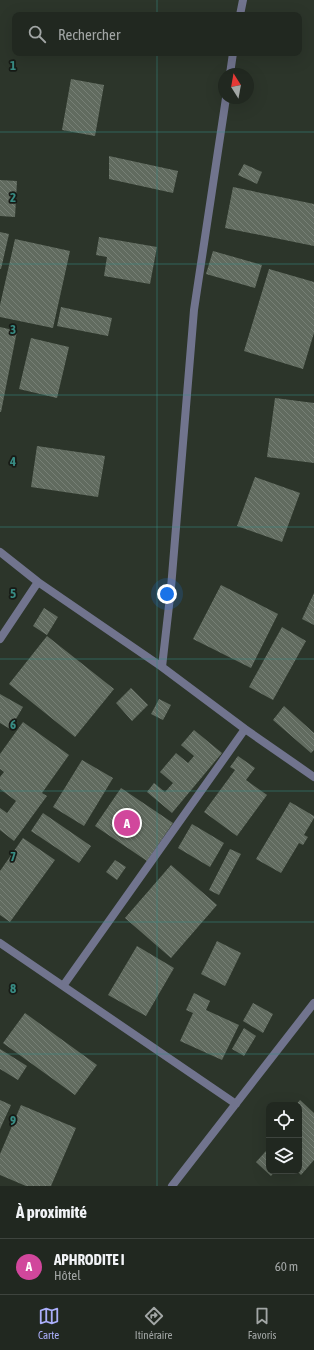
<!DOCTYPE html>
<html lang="fr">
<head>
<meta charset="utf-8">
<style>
  :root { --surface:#212820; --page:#293029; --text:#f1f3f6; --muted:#a2a6a5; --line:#3e443e; --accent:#abaffb }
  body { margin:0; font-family:"Asap Condensed",sans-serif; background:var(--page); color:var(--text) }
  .controls { position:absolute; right:12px; bottom:12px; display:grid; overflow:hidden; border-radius:8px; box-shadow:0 4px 16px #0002 }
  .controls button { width:36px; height:36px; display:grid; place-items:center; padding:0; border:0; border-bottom:1px solid var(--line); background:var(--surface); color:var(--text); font:20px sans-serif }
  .compass { position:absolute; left:218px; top:68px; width:36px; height:36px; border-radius:50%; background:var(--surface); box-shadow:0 4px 16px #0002; rotate:349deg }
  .you { position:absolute; left:167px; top:594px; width:14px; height:14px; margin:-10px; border:3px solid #fff; border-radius:50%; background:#1a73e8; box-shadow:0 0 0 6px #1a73e833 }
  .badge { display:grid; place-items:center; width:26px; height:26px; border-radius:50%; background:var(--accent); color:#fff; font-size:13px; font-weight:700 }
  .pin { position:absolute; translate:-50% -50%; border:2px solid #fff; box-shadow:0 1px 4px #0006 }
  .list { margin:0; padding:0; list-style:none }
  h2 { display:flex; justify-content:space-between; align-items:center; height:52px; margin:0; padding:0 16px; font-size:17px }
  h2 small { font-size:13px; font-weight:400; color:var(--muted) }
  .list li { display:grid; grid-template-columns:26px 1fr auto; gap:12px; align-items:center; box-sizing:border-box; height:56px; padding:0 16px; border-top:1px solid var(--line) }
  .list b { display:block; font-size:15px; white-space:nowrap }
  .list p { margin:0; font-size:13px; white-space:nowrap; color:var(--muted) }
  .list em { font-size:13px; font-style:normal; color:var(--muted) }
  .icon { flex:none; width:22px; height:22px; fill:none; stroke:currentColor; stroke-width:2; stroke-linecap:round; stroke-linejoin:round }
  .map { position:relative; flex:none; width:314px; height:1186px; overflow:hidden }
  .search { position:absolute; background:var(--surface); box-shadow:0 4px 16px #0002; left:12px; right:12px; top:12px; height:44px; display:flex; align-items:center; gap:10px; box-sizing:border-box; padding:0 14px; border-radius:8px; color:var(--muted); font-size:15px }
  .sheet { height:108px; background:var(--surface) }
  nav { display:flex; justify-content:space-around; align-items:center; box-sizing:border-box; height:56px; border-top:1px solid var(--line); background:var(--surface); font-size:11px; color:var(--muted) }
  nav a { display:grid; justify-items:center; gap:2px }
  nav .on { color:var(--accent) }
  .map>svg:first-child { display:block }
  .building { fill:url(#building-back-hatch) }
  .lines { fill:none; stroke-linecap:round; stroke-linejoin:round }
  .street { stroke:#71748e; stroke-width:8 }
  .grid { fill:none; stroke:#388c84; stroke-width:1; stroke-opacity:0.55 }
  .grid-label { font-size:13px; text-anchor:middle; font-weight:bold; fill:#388c84; stroke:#171b16; stroke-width:3.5; stroke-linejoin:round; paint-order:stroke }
</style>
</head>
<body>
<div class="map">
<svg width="314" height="1186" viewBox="0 0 314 1186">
  <defs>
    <pattern id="building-back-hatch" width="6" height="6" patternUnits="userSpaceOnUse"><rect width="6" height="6" fill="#616b5f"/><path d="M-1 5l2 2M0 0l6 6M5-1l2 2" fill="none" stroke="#778076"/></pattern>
  </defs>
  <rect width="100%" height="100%" fill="#2c352a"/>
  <path class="building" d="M71 79 104 85 95 136 62 130Z
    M109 156 178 171 173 193 109 179Z
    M244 164 262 172 257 184 238 175Z
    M0 180 17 181 15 217 0 216Z
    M233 187 314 204V246L225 228Z
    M0 232 9 234 1 269H0Z
    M99 237 157 247 150 284 104 276 107 257 96 255Z
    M15 239 70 251 53 328 0 317V305Z
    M213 251 262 265 255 288 206 274Z
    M269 269 314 282V333L303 369 244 351Z
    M61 307 112 318 108 336 57 326Z
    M0 327 17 331 1 412H0Z
    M31 338 69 347 57 398 19 389Z
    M275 398 314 403V463L267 457Z
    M37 446 105 456 98 497 31 487Z
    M255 477 300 493 282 542 237 526Z
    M221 585 278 614 251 668 193 639Z
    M314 593V625L302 619Z
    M44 608 58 617 47 635 33 626Z
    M282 627 306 641 273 700 249 687Z
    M47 636 114 689 75 737 9 684Z
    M131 688 148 705 132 721 116 703Z
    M0 694 23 707 10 729 0 723Z
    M159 699 171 705 163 720 151 714Z
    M284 706 314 733V750L311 753 273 720Z
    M23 722 69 755 42 793 47 796 14 841 0 830V808L7 813 16 801 0 789V777L4 772 0 769V754Z
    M194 730 222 753 172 813 147 792 154 783 165 792 173 783 160 772 176 753 188 763 194 756 181 745Z
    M238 756 255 768 246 780 267 795 237 836 204 812 235 770 230 767Z
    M82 760 113 778 84 826 53 807Z
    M121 788 173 823 147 861 95 826Z
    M290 802 314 816V818L304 835 308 837 303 845 299 843 281 873 256 859Z
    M43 813 91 846 79 863 31 831Z
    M192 824 224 843 210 867 178 848Z
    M23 838 55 860 10 922 0 915V871Z
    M230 849 241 854 219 895 209 890Z
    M115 860 126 867 117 880 106 872Z
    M171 865 217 905 171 958 125 918Z
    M217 941 241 953 225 986 201 974Z
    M137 946 174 968 146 1016 108 995Z
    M194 993 210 1001 206 1010 239 1025 222 1060 180 1041 193 1013 186 1010Z
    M253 1003 273 1014 263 1033 243 1021Z
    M25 1013 97 1065 75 1095 3 1043Z
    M244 1028 256 1036 244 1056 232 1049Z
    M0 1049 27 1066 18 1080 0 1069Z
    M0 1100 11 1105 0 1129Z
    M300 1100 314 1113V1160L301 1175 297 1171H299V1105H296Z
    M21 1105 76 1128 51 1186H26L0 1175V1154Z
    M266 1151 269 1154V1171H275L271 1176 256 1162Z"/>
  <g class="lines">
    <path class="street" d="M240 15 243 0
      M230 74 233 53
      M0 552 38 582 162 667 245 729 314 777
      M0 639 38 582
      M162 667 171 588 194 310 226 98
      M0 943 236 1104
      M63 986 245 729
      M172 1186 314 1003"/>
  </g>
  <path class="grid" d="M157 0V15M157 53V1186M0 132H314M0 264H314M0 395H314M0 527H314M0 659H314M0 791H314M0 922H314M0 1054H314"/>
  <g class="grid-label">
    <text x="13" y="70">1</text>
    <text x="13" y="202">2</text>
    <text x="13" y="334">3</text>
    <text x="13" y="466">4</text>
    <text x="13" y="598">5</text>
    <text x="13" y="729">6</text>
    <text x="13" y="861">7</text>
    <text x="13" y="993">8</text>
    <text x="13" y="1125">9</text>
  </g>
</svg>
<div class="controls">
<button><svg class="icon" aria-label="locate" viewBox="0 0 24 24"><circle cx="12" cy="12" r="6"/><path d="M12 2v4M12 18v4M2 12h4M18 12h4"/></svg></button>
<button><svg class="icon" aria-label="layers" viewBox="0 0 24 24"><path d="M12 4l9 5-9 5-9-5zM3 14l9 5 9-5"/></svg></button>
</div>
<svg class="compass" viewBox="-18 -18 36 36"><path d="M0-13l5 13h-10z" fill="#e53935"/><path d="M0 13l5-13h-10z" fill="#a2a6a5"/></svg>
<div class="you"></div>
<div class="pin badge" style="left:127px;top:823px;background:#d1479c">A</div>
<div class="search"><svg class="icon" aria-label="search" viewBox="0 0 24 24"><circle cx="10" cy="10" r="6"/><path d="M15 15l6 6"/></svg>Rechercher</div>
</div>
<section class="sheet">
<h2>À proximité<small></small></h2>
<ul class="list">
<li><span class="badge" style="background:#d1479c">A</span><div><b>APHRODITE I</b><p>Hôtel</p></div><em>60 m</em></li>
</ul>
</section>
<nav>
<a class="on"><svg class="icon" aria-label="map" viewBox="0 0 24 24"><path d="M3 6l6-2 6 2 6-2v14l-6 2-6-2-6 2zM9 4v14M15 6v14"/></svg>Carte</a>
<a><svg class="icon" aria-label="directions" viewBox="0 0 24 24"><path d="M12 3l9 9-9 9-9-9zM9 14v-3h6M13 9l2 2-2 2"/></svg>Itinéraire</a>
<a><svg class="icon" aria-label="saved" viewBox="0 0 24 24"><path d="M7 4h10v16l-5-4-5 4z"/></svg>Favoris</a>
</nav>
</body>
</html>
